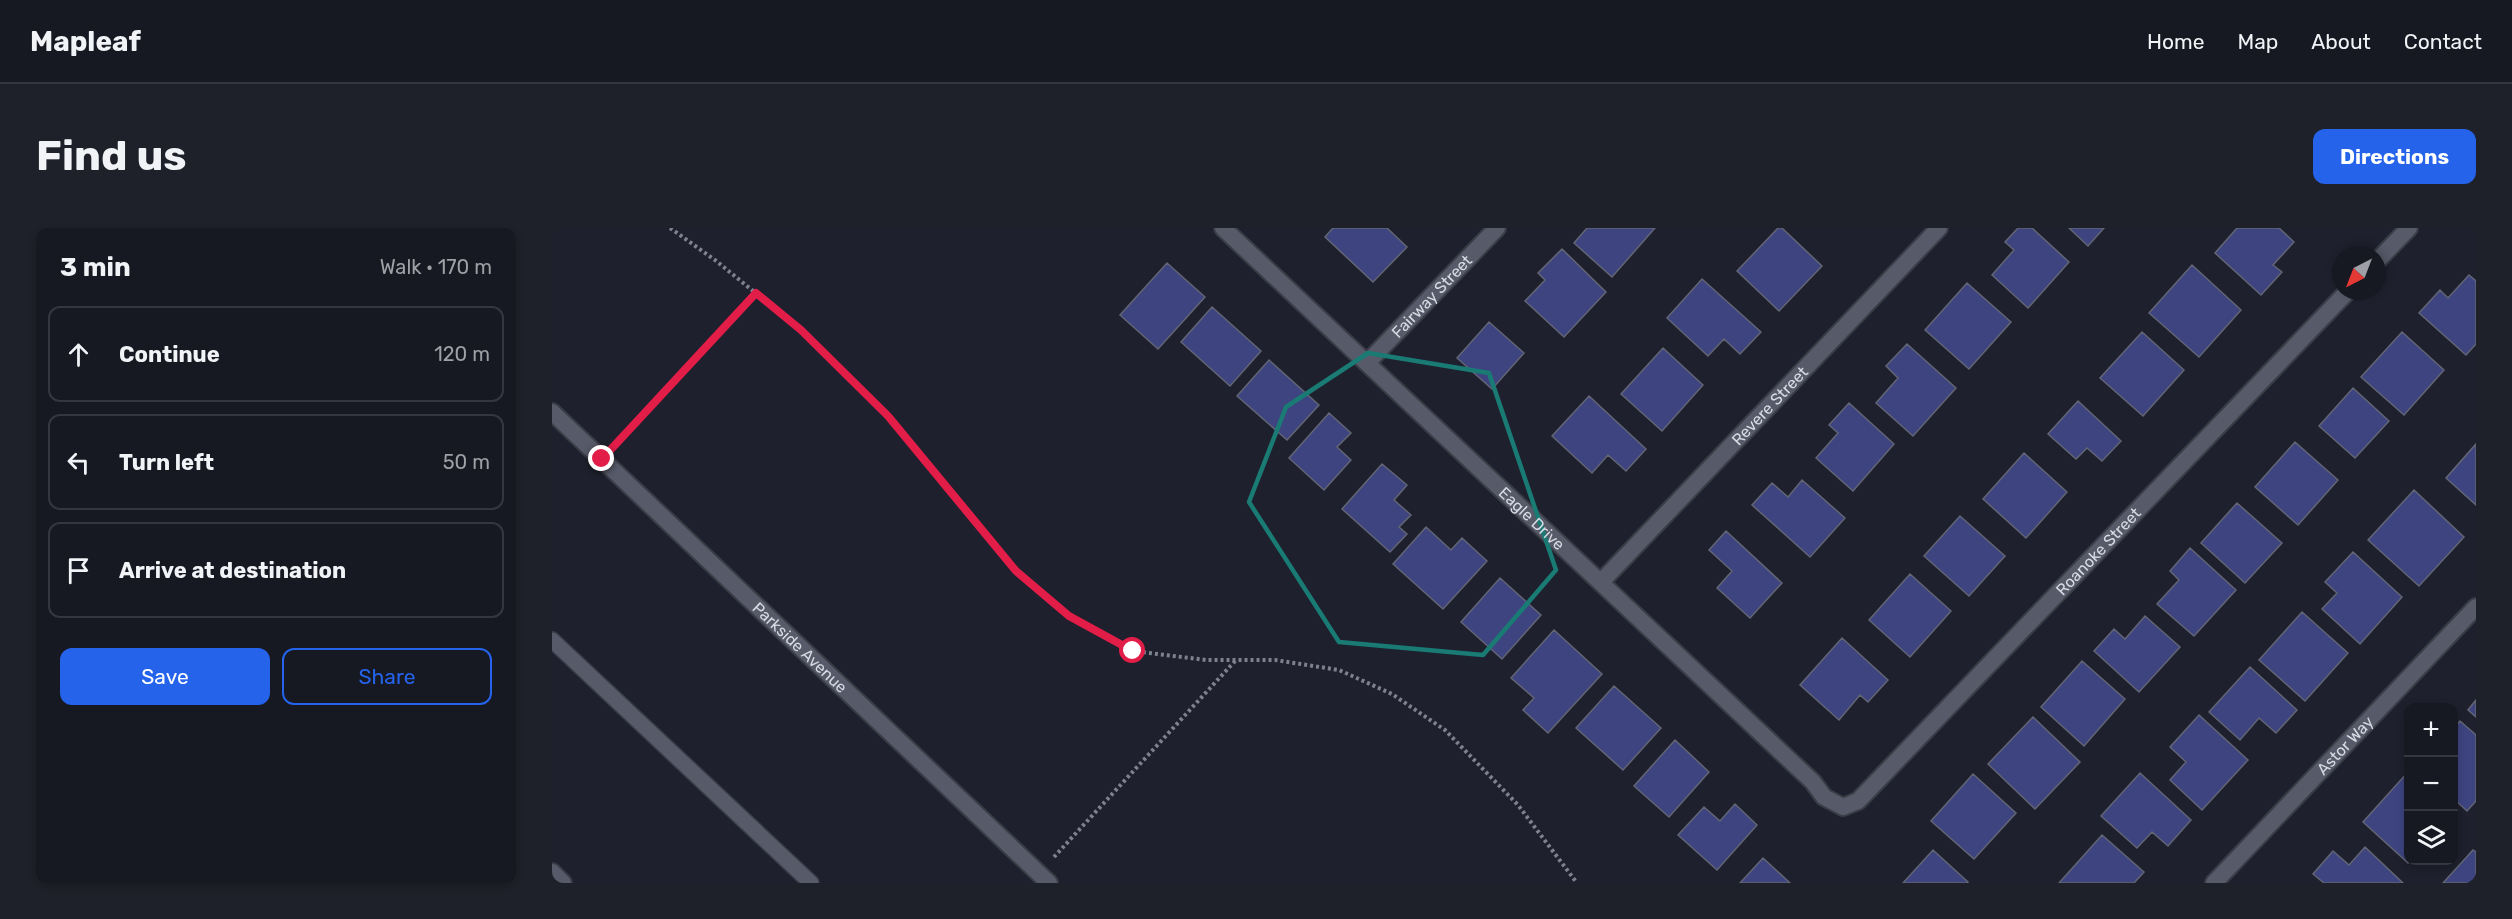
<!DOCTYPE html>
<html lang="en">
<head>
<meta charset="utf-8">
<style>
  :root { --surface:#161822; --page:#1f212a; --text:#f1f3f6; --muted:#9ea0a5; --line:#353740; --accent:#2563eb }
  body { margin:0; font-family:Rubik,sans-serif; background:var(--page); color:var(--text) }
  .controls { position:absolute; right:18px; bottom:18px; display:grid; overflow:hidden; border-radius:12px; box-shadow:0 3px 9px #0003 }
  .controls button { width:54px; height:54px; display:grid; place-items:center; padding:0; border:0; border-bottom:2px solid var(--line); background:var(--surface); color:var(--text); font:30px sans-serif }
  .compass { position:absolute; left:1780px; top:18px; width:54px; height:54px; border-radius:50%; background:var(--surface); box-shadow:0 3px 9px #0003; rotate:222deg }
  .stop { position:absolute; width:18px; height:18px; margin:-14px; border:4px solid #e11d48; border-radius:50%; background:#fff }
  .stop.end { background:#e11d48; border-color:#fff; box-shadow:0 2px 6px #0008 }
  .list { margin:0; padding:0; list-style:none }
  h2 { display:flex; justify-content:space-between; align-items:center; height:78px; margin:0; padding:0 24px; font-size:26px }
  h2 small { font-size:20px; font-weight:400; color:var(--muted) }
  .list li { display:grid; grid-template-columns:39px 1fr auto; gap:18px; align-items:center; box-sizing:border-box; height:96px; margin:0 12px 12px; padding:0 12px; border:2px solid var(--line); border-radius:12px }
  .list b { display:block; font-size:22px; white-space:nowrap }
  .list em { font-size:20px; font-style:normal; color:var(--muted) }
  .actions { display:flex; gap:12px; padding:18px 24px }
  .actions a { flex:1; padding:14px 0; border:2px solid var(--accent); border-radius:12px; text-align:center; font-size:21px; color:var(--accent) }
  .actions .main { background:var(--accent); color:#fff }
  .icon { flex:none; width:33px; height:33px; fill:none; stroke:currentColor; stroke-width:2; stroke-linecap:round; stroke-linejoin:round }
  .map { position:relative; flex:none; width:1924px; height:655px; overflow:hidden; border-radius:12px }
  header { display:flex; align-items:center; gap:36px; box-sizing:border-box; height:84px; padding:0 30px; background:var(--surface); border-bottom:2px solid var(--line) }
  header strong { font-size:28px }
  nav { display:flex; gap:33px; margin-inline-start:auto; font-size:21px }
  .intro { display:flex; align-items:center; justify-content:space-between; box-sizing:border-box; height:144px; padding:0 36px }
  h1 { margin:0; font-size:42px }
  .button { padding:15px 27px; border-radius:12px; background:var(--accent); color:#fff; font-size:21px; font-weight:700 }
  main { display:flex; gap:36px; padding:0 36px }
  aside { flex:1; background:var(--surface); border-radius:12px; box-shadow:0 3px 9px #0003 }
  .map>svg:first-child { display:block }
  .building { fill:#3e4480; stroke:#626574; stroke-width:1.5 }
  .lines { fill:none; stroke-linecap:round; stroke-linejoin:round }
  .service-casing { stroke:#3a3c46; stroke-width:18 }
  .minor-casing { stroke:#3a3c46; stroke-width:20 }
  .path { stroke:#7f818c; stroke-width:4; stroke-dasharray:3 3; stroke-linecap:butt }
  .service { stroke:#575a69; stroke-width:15 }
  .minor { stroke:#575a69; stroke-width:16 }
  .route { stroke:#e11d48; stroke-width:8 }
  .marked { fill:none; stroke:#197b74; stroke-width:4.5; stroke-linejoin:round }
  .labels { text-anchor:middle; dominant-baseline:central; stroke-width:6; stroke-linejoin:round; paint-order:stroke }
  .street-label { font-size:16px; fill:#d8dae3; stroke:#090a10 }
</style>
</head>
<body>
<header>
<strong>Mapleaf</strong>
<nav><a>Home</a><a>Map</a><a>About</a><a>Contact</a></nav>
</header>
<div class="intro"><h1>Find us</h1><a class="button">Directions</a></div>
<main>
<aside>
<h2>3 min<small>Walk · 170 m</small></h2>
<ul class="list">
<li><svg class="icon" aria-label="ahead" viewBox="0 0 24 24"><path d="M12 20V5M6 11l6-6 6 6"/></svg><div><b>Continue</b></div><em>120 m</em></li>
<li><svg class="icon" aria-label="left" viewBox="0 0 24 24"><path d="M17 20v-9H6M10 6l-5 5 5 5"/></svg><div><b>Turn left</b></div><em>50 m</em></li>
<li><svg class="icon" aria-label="arrive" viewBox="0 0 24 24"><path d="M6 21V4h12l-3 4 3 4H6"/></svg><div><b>Arrive at destination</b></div></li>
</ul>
<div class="actions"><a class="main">Save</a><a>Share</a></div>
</aside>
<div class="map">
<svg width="1924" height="655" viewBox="0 0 1924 655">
  <rect width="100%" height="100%" fill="#1e202d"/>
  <path class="building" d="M781 0H835L855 19 821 54 773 9Z
    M1035 0H1103L1060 49 1022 15Z
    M1226 0H1230L1270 38 1227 83 1185 43Z
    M1466 0H1480L1517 34 1476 80 1440 47 1462 22 1453 14Z
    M1517 0H1552L1536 18Z
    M1685 0H1727L1742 14 1721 37 1730 44 1709 67 1663 25Z
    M1010 21 1054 64 1012 109 973 73 993 52 986 45Z
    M615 35 653 69 606 121 568 87Z
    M1640 37 1689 82 1647 129 1597 85Z
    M1917 47 1924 53V116L1914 127 1867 85 1888 62 1896 70Z
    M1150 51 1209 104 1188 126 1172 111 1156 128 1115 90Z
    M1415 55 1459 94 1417 141 1373 102Z
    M660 79 709 123 678 158 629 114Z
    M937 94 972 125 940 161 905 130Z
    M1590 104 1632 142 1591 188 1548 150Z
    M1850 104 1892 142 1852 187 1809 149Z
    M1355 116 1404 160 1361 208 1324 175 1346 150 1334 138Z
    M1111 120 1151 157 1110 203 1069 166Z
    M717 132 767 177 735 212 685 168Z
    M1801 160 1837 193 1803 230 1767 198Z
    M1037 168 1094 221 1074 243 1056 227 1040 245 1000 208Z
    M1526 173 1569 213 1550 233 1535 220 1524 231 1496 206Z
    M1297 175 1342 216 1301 263 1264 230 1286 205 1277 197Z
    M777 185 799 205 785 219 799 232 772 262 737 230Z
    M1743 214 1786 252 1746 297 1703 259Z
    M1924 216V277L1894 250Z
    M1472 225 1515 264 1474 310 1431 271Z
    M830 236 855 257 842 272 859 287 847 299 855 306 838 324 790 281Z
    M1250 252 1293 290 1258 329 1200 277 1220 255 1236 269Z
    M1862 262 1912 309 1867 358 1816 312Z
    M1685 275 1730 315 1693 355 1649 315Z
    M1408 288 1453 328 1417 368 1372 328Z
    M874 299 899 322 910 310 935 333 891 381 841 336Z
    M1174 303 1230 355 1198 390 1165 360 1180 343 1157 322Z
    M1638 320 1684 362 1642 408 1605 376 1627 352 1618 343Z
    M1801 324 1850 369 1808 416 1770 381 1785 365 1773 354Z
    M1358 346 1399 383 1358 429 1317 392Z
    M948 350 989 387 950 431 909 394Z
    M1750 384 1796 425 1753 473 1707 432Z
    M1593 388 1628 419 1587 464 1542 423 1562 401 1573 411Z
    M1002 402 1050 446 996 505 971 482 982 470 959 450Z
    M1290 410 1336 452 1316 474 1308 467 1287 492 1248 457Z
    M1530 433 1573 471 1532 518 1489 479Z
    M1698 439 1745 482 1724 505 1707 490 1688 512 1657 484Z
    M1062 458 1109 500 1071 542 1024 500Z
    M1924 472V489L1916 482Z
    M1647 487 1696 532 1650 582 1618 552 1634 534 1618 519Z
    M1481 489 1528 534 1483 581 1436 536Z
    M1908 493 1924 507V573L1915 583 1902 571V500Z
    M1123 512 1157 544 1117 589 1082 558Z
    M1588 545 1639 592 1616 618 1600 604 1585 620 1549 588Z
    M1855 545 1859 632 1856 635 1811 594Z
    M1421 546 1464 585 1422 631 1379 593Z
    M1183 576 1205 597 1165 642 1126 607 1152 579 1168 593Z
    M1550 607 1592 644 1582 655H1507Z
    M1813 619 1851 655H1772L1761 646 1781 623 1797 637Z
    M1381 622 1416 654 1415 655H1351Z
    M1921 622 1924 624V655H1891Z
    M1211 630 1238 655H1188Z"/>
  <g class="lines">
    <defs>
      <path id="service" d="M0 412 259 655"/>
      <g id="minor">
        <path id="s1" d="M671 0 1261 554 1272 569 1291 579 1306 573 1796 63"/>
        <path d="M1825 33 1857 0"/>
        <path id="s2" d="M815 135 945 0"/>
        <path id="s3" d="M0 184 497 655"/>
        <path id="s4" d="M1049 354 1387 0"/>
        <path d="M0 644 11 655"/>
        <path id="s5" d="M1662 655 1924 379"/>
      </g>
    </defs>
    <use href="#service" class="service-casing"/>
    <use href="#minor" class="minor-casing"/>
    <path class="path" d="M118 0 163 32 249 102 336 188 464 343 517 388 581 423 654 432H723L787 442 840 466 893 502 966 577 1025 655
      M64 217 204 65
      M502 629 684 432"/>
    <use href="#service" class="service"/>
    <use href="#minor" class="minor"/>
  </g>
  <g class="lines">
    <path class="route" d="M50 231 204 65 249 102 336 188 464 343 517 388 581 423"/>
  </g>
  <path class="marked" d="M816 125 937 145 1004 342 931 427 787 414 697 274 734 179Z"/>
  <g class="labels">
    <g class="street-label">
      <text stroke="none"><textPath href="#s2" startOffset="93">Fairway Street</textPath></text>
      <text stroke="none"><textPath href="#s4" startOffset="244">Revere Street</textPath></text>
      <text stroke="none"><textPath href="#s1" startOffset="424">Eagle Drive</textPath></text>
      <text stroke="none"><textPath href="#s1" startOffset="1212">Roanoke Street</textPath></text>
      <text stroke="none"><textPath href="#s3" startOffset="342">Parkside Avenue</textPath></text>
      <text stroke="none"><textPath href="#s5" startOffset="190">Astor Way</textPath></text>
    </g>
  </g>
</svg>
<div class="controls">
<button>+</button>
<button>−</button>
<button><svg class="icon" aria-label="layers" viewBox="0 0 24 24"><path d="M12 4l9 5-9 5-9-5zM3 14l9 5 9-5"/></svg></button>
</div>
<svg class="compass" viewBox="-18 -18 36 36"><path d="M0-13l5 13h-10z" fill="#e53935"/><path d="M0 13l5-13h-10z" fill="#9ea0a5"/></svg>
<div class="stop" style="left:581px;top:423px"></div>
<div class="stop end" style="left:50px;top:231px"></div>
</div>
</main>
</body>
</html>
